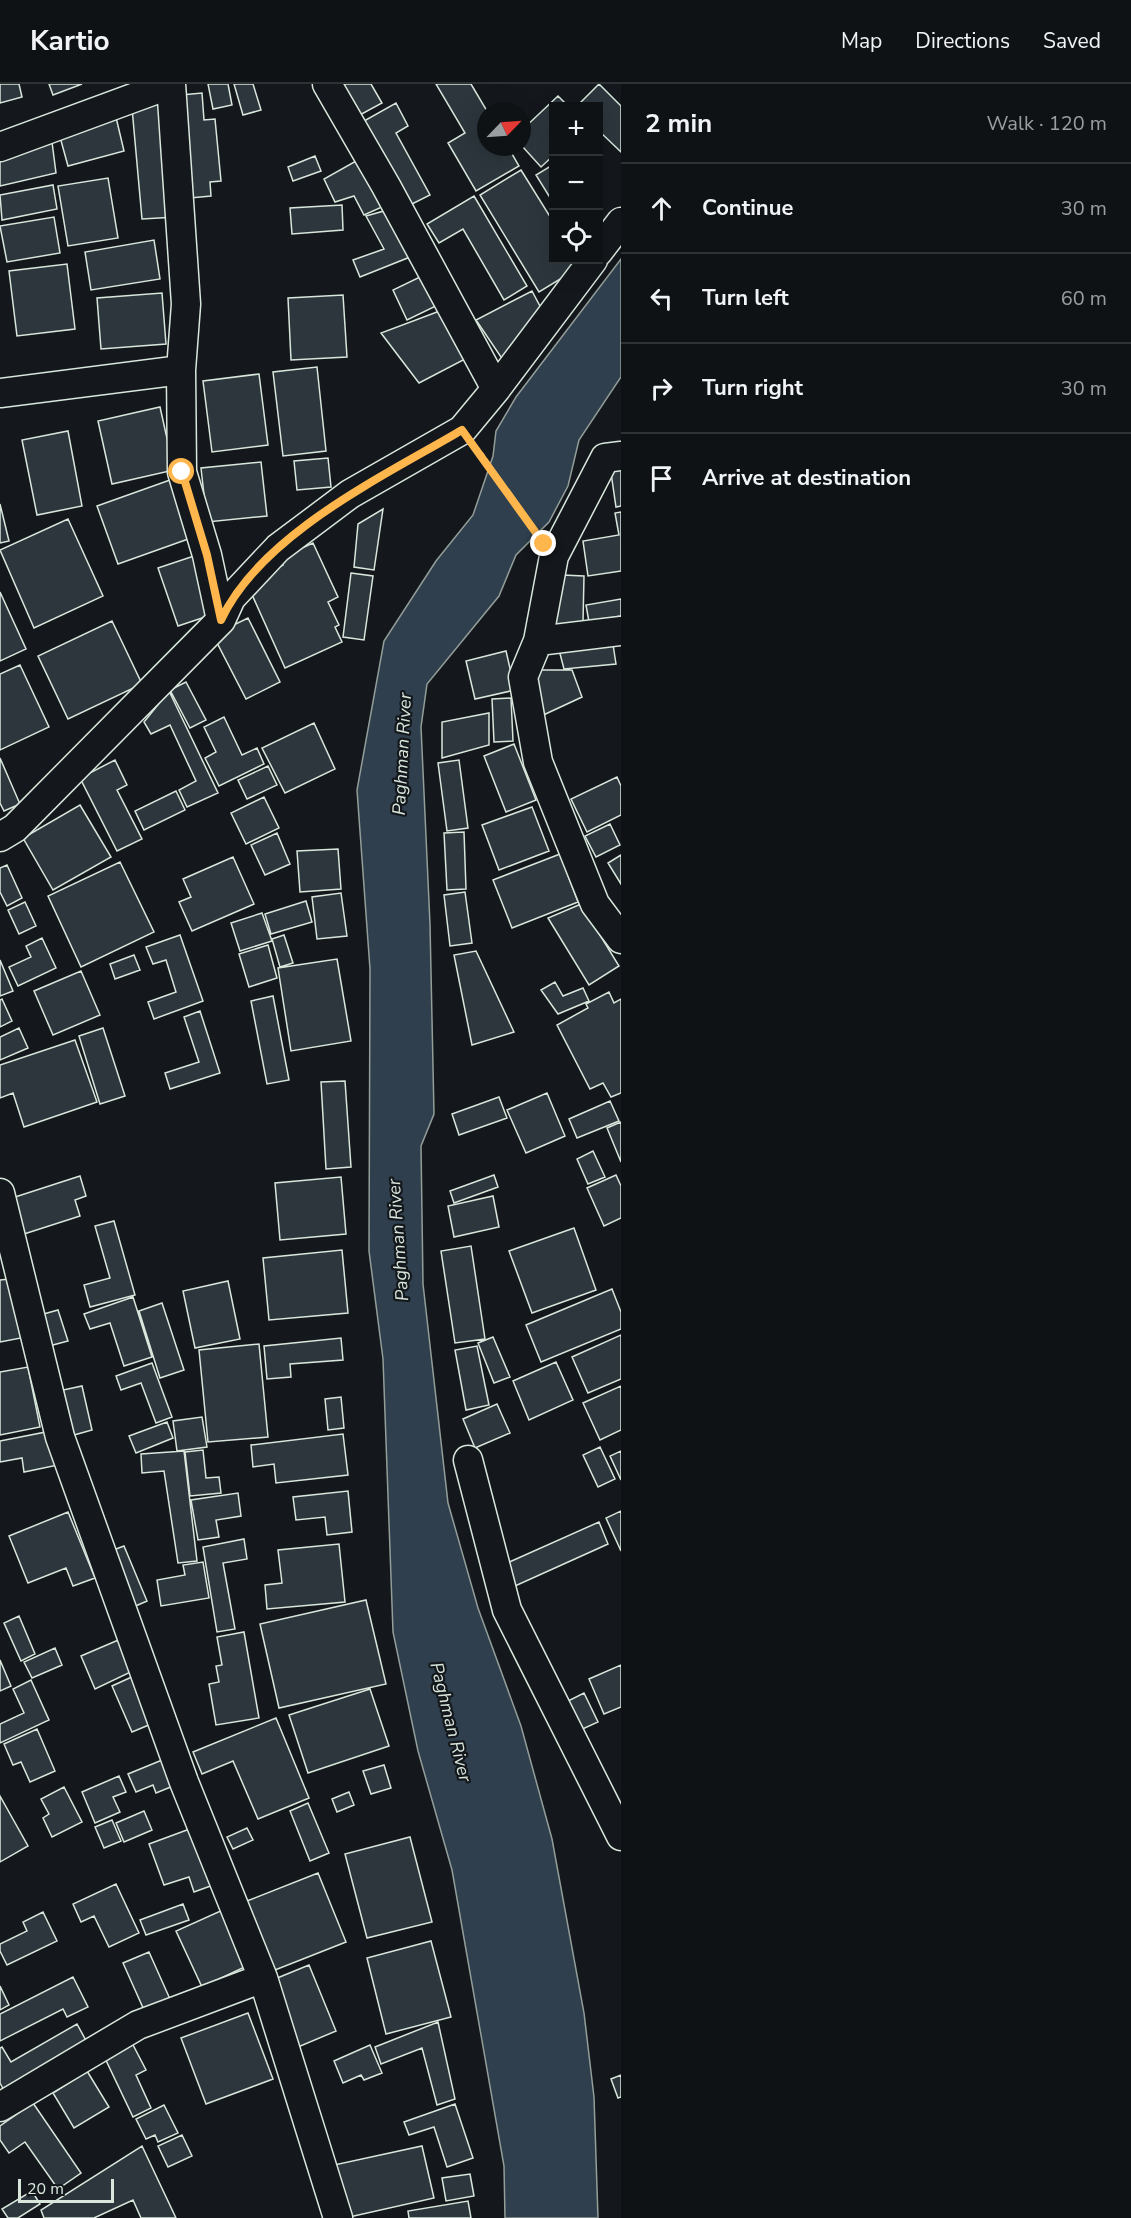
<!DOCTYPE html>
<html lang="en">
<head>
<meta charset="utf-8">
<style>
  :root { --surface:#0f1215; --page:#1d2022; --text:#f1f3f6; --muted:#9b9ea0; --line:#2f3234 }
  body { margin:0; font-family:"Nunito Sans",sans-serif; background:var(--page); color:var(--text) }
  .controls { position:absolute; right:18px; top:18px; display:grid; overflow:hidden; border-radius:0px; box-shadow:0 6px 24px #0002 }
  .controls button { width:54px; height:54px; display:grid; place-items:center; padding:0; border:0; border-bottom:2px solid var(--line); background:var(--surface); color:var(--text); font:30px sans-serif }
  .compass { position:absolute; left:477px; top:18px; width:54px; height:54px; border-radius:50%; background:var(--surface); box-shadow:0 6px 24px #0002; rotate:65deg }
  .scale { position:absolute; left:18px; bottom:15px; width:96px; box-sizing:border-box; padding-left:6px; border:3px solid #d8e6dc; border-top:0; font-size:16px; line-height:21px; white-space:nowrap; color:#d8e6dc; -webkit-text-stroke:4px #14181c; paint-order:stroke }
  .stop { position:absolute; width:18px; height:18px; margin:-14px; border:4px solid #ffb74d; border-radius:50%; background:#fff }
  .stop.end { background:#ffb74d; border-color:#fff; box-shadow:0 2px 6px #0008 }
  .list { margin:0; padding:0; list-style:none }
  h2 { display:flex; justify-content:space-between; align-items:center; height:78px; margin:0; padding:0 24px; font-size:26px }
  h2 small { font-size:20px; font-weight:400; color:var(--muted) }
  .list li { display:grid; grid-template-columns:39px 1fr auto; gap:18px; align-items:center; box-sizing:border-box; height:90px; padding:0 24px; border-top:2px solid var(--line) }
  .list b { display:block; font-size:22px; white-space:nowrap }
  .list em { font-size:20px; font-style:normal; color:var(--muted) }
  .icon { flex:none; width:33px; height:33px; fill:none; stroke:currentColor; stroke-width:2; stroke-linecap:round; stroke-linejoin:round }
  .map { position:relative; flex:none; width:621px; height:2134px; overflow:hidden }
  header { display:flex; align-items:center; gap:36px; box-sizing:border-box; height:84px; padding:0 30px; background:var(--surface); border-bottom:2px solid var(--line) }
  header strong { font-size:28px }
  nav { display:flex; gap:33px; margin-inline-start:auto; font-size:21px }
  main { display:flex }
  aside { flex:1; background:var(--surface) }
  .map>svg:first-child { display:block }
  .water { fill:#2f3f4d; stroke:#939e99; stroke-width:1.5 }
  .building { fill:#2c363c; stroke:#d8e6dc; stroke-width:1.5 }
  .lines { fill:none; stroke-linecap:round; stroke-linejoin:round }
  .minor-casing { stroke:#d8e6dc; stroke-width:31 }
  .path { stroke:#9da8a2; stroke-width:4; stroke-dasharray:4.5 3; stroke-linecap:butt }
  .minor { stroke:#14181c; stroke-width:28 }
  .route { stroke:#ffb74d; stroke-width:8 }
  .labels { text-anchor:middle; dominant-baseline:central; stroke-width:4.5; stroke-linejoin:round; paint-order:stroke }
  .water-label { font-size:18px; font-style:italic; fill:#d8e6dc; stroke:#14181c }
</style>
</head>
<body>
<header>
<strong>Kartio</strong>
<nav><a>Map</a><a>Directions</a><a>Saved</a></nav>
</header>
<main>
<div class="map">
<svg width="621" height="2134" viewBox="0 0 621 2134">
  <rect width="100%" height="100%" fill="#14181c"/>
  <path class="water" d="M621 175V293L579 356 568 402 549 438 516 471 499 512 427 600 421 643 430 840 434 1030 421 1062 423 1200 448 1419 478 1524 521 1642 552 1755 584 1929 594 2013 598 2134H505L504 2082 452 1786 418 1667 393 1548 383 1275 369 1167 370 885 357 706 384 557 436 477 473 431 493 372 496 347 516 313Z"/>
  <path class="building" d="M0 0H19L22 13 0 19Z
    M49 0H82L53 11Z
    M208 0H228L232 21 213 25Z
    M234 0H253L261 26 243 31Z
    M339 0H371L382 19 358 32Z
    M436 0H471L487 27 486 63H508L519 82 476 107 448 59 465 49Z
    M599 0 621 22V68L598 46V22H577Z
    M202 9 204 36 215 35 221 97 210 98 211 112 190 114 181 11Z
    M166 12 176 133 142 135 132 24Z
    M558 12 568 22H554V71L541 83 522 62V46Z
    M396 19 408 42 396 49 430 111 410 121 364 37Z
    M115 29 124 67 68 82 60 53Z
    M52 58 56 89 0 102V74Z
    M315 72 321 87 293 97 288 83Z
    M356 77 382 123 364 131 354 112 335 118 324 95Z
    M554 80V120L536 91Z
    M521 86 554 139V176H576L580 183 539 208 480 111Z
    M108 94 118 154 68 162 58 102Z
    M53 101 57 125 2 136 0 111Z
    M474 112 527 202 504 216 463 145 439 159 427 140Z
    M342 121 343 146 292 150 290 124Z
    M384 127 410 173 360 193 353 176 384 165 366 132Z
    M54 133 60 169 7 178 0 142Z
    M154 156 160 195 91 206 85 168Z
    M67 180 75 245 17 252 9 187Z
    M424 191 438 221 407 236 393 206Z
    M532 207 542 226 503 276 476 236Z
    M162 209 166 260 101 265 97 214Z
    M343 211 347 273 291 276 288 214Z
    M445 225 469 273 419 299 381 249Z
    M317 283 326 367 283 372 273 288Z
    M259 290 268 361 212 368 203 297Z
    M160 323 174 386 112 400 98 337Z
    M68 347 82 422 37 431 22 356Z
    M328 374 331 403 297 406 294 377Z
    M261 378 267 432 207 438 201 384Z
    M621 381V422L616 423 610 382Z
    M170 396 191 454 118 480 97 422Z
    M0 420 9 457 0 459Z
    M383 425 374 486 354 483 358 440Z
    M621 428V487L588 492 583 457 619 451 615 429Z
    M68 435 103 512 34 544 0 466Z
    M313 459 338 513 328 518 339 541 335 543 342 558 285 584 249 504 259 492 283 481 280 474Z
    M194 472 214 530 178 542 158 484Z
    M351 489 373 492 364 556 343 553Z
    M562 491 584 492 583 538 547 543Z
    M0 508 26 565 0 577Z
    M621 515V532L589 538 586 521Z
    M248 534 280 598 246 615 213 551Z
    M112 537 142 600 68 635 38 572Z
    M612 554 616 580 564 585 558 562Z
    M506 567 515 606 475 615 466 577Z
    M20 581 49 643 0 666V590Z
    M535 586H572L582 613 539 633Z
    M186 598 206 636 190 644 170 606Z
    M169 607 218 709 187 723 179 706 196 697 170 641 151 650 144 638Z
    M511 614 513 657 494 658 492 615Z
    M489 629V661L442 674V638Z
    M224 633 242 671 257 664 264 680 219 702 205 674 216 668 204 643Z
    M314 639 335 685 285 709 262 664Z
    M514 660 536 716 506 728 484 672Z
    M0 674 20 720 4 727 0 719Z
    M115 676 127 701 117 706 142 755 117 767 80 694Z
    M459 676 468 744 447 747 438 679Z
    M268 682 277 701 247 715 238 696Z
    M617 693 621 702V731L587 748 571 715Z
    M176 707 185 726 144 746 135 727Z
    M264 713 279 744 246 760 231 729Z
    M80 721 111 773 53 806 23 754Z
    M532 723 549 767 499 786 482 741Z
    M610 740 620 761 596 773 585 752Z
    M464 748 466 805 447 806 444 749Z
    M277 749 290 780 265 791 251 761Z
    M338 765 341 805 300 808 297 767Z
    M560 770 578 818 512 844 493 796Z
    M621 771V800L608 779Z
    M233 773 254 820 192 847 179 818 191 813 183 795Z
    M120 778 154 848 81 883 48 812Z
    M7 781 22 814 7 822 0 808V784Z
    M465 808 472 859 450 862 444 811Z
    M341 809 347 852 317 855 312 813Z
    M306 817 312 838 271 850 265 830Z
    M25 818 36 842 19 850 8 826Z
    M581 820 619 882 589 901 548 834Z
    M262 829 272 857 240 867 231 839Z
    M180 851 203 917 154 935 148 918 176 908 166 876 153 880 146 863Z
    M284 851 293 879 280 883 272 855Z
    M42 854 56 884 18 902 9 883 31 873 26 862Z
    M268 861 277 894 249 903 239 870Z
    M476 867 514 948 472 961 454 871Z
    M134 871 140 886 115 895 110 880Z
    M337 875 351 957 291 967 278 884Z
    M0 876 13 907 0 912Z
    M81 887 100 931 53 951 34 907Z
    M555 898 563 912 583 904 589 917 558 930 541 906Z
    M609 908 614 919 621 915V1009L611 1013 603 999 590 1005 557 941 588 924 586 920Z
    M273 912 289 996 267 1000 251 917Z
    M2 915 12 937 0 943V916Z
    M200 927 220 989 170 1005 165 989 199 978 184 933Z
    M19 944 28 964 0 976V953Z
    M103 944 125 1012 100 1020 79 952Z
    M75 956 97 1018 24 1043 13 1009 0 1014V981Z
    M345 997 351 1083 326 1085 321 998Z
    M547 1009 565 1052 526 1069 507 1026Z
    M499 1013 507 1034 459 1051 452 1030Z
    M610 1017 619 1037 577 1054 569 1035Z
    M621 1038V1078L607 1044Z
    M593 1067 605 1093 588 1100 577 1075Z
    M494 1091 498 1103 454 1119 450 1107Z
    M616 1091 621 1102V1134L604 1142 587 1104Z
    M80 1092 86 1112 75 1116 80 1132 24 1150 12 1114Z
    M341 1093 346 1150 280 1156 275 1099Z
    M493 1112 499 1143 454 1153 448 1122Z
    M114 1137 135 1211 90 1223 84 1201 110 1194 95 1142Z
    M574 1144 596 1206 532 1229 509 1167Z
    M471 1162 485 1255 455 1259 441 1167Z
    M342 1166 348 1229 269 1236 263 1174Z
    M9 1195 21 1254 0 1258V1196Z
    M228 1197 240 1255 195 1264 183 1207Z
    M612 1205 621 1228V1245L541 1278 526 1241Z
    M133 1213 152 1273 124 1282 110 1239 90 1245 84 1230Z
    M162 1219 184 1286 160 1294 139 1227Z
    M58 1226 68 1257 49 1262 40 1231Z
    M621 1251V1295L588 1309 572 1273Z
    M493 1253 510 1293 494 1299 478 1259Z
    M341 1254 343 1276 290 1280 291 1293 267 1295 264 1262Z
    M259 1260 268 1353 208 1358 199 1266Z
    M477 1262 489 1321 466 1326 455 1266Z
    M556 1278 573 1316 529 1336 513 1297Z
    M152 1279 172 1333 156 1339 141 1299 121 1306 116 1292Z
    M28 1283 40 1343 0 1351V1288Z
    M82 1302 92 1346 74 1351 63 1306Z
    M621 1302V1346L600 1356 583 1319Z
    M341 1313 344 1344 328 1346 325 1315Z
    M497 1320 510 1349 475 1364 463 1335Z
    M202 1333 207 1363 177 1367 173 1337Z
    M167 1338 173 1354 136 1369 129 1352Z
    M51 1347 58 1381 24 1388 22 1374 0 1378V1357Z
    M343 1350 348 1391 276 1399 274 1380 253 1383 251 1361Z
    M600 1363 615 1395 598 1403 583 1371Z
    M203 1366 206 1394 219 1393 221 1409 190 1412 185 1368Z
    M184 1367 197 1477 178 1479 164 1387 142 1389 141 1370Z
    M621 1367V1396L610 1372Z
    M348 1407 352 1448 327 1451 325 1433 296 1436 293 1413Z
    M238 1409 241 1432 216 1436 219 1453 198 1456 191 1416Z
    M621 1427V1467L606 1434Z
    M68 1428 95 1494 73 1502 66 1484 28 1499 9 1452Z
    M599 1438 608 1460 515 1502 505 1480Z
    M244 1455 247 1475 223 1479 235 1545 217 1548 203 1463Z
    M339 1460 345 1518 267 1525 265 1501 282 1499 278 1466Z
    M124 1462 147 1517 131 1524 108 1468Z
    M203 1478 209 1514 161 1522 157 1496 185 1491 183 1481Z
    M366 1516 386 1600 279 1624 260 1540Z
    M19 1532 35 1570 21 1577 4 1539Z
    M244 1548 259 1634 216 1641 209 1600 219 1598 216 1582 222 1581 217 1553Z
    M123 1554 137 1585 95 1605 81 1572Z
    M55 1564 62 1581 32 1594 24 1578Z
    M0 1576 11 1602 0 1607Z
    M621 1581V1623L604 1630 589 1595Z
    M136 1591 156 1638 132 1648 112 1602Z
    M31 1596 49 1636 0 1659V1640L24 1629 13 1605Z
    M370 1605 389 1662 308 1689 289 1631Z
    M584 1609 598 1638 576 1648 562 1620Z
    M276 1634 309 1714 258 1735 233 1677 202 1690 193 1668Z
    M37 1645 55 1687 30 1698 21 1678 13 1681 4 1660Z
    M167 1674 178 1700 156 1709 153 1701 136 1708 128 1690Z
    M384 1681 391 1704 371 1710 363 1687Z
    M119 1692 126 1708 113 1713 120 1728 95 1739 82 1708Z
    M64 1703 82 1738 52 1753 43 1734 49 1730 41 1715Z
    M349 1708 354 1721 337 1728 332 1715Z
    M0 1712 28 1762 0 1778Z
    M308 1719 329 1769 310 1777 290 1727Z
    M144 1727 152 1746 124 1758 116 1739Z
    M112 1736 121 1757 104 1764 95 1743Z
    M195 1743 216 1800 194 1808 189 1793 164 1801 149 1760Z
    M247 1744 253 1756 233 1765 227 1753Z
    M410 1753 432 1838 367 1854 345 1770Z
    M318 1789 346 1858 275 1886 247 1817Z
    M116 1800 139 1849 109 1863 94 1832 81 1838 73 1820Z
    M183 1820 189 1836 146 1851 140 1836Z
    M225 1825 251 1880 202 1903 176 1847Z
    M43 1828 57 1857 7 1881 0 1867V1860L27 1847 23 1838Z
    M431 1857 451 1933 386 1950 367 1874Z
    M149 1868 170 1915 144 1926 123 1879Z
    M309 1881 336 1947 298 1963 270 1897Z
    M73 1893 88 1923 67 1933 63 1925 0 1957V1930Z
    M0 1902 9 1921 0 1926Z
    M248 1929 273 1995 206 2020 181 1954Z
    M438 1938 455 2015 437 2021 422 1964 381 1980 375 1963Z
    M77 1940 89 1962 6 2010 0 1999V1964L2 1963 11 1978Z
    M131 1957 146 1986 136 1991 151 2024 133 2033 103 1970Z
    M370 1961 382 1989 364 1996 361 1991 343 1999 334 1977Z
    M87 1987 109 2023 74 2044 53 2009Z
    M621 1991V2013L618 2014 611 1995Z
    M33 2019 81 2089 58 2105 25 2058 9 2069 0 2056V2042Z
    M455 2020 473 2074 447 2083 434 2043 409 2051 404 2038Z
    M164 2021 178 2049 158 2058 155 2051 146 2055 136 2035Z
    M182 2051 192 2072 168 2083 158 2062Z
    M142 2062 176 2134H141L133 2116 94 2134H44L41 2126Z
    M422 2062 434 2114 345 2134 334 2081Z
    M470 2090 474 2112 446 2117 442 2094Z
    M32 2107 40 2120 18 2134H8L2 2125Z
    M468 2117 471 2134H409L408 2127Z"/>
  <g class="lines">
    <defs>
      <path id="minor" d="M171 0 186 220 181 286 182 388 207 471 221 536
        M0 63 171 0
        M598 168 621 138
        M496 305 593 176
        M0 309 181 286
        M621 547 538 557 523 593 538 678 595 820 621 855
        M538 557 554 472 605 374 621 372
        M0 753 15 744 221 536 231 514 278 464 350 410 462 346 496 305 386 102 327 0
        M0 1109 60 1353 184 1698 263 1894 338 2134
        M468 1376 507 1526 621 1752
        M0 2023 138 1941 263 1894"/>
    </defs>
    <use href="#minor" class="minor-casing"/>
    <path class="path" d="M481 369 533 444"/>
    <use href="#minor" class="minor"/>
  </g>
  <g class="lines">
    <path class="route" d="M182 388 207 471 221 536C261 450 384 392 462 346L544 460"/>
  </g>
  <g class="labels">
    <g class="water-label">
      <text transform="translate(402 670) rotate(-87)">Paghman River</text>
      <text transform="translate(398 1156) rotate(-94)">Paghman River</text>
      <text transform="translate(451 1638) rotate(76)">Paghman River</text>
    </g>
  </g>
</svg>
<div class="controls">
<button>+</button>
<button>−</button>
<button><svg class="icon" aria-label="locate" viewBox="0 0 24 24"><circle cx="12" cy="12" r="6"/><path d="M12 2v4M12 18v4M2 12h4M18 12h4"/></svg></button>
</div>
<svg class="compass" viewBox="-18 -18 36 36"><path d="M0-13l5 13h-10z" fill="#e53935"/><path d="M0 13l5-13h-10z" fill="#9b9ea0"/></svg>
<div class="scale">20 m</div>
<div class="stop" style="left:182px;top:388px"></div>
<div class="stop end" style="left:544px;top:460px"></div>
</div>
<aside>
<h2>2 min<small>Walk · 120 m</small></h2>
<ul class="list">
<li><svg class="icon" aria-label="ahead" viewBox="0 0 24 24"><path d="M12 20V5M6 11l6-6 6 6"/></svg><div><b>Continue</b></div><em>30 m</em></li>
<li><svg class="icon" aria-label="left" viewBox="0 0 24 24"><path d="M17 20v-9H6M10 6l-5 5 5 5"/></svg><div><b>Turn left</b></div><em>60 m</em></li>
<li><svg class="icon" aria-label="right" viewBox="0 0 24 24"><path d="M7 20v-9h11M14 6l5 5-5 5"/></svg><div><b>Turn right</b></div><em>30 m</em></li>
<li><svg class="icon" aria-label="arrive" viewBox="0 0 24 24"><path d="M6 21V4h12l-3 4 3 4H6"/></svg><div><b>Arrive at destination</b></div></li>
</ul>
</aside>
</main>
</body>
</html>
